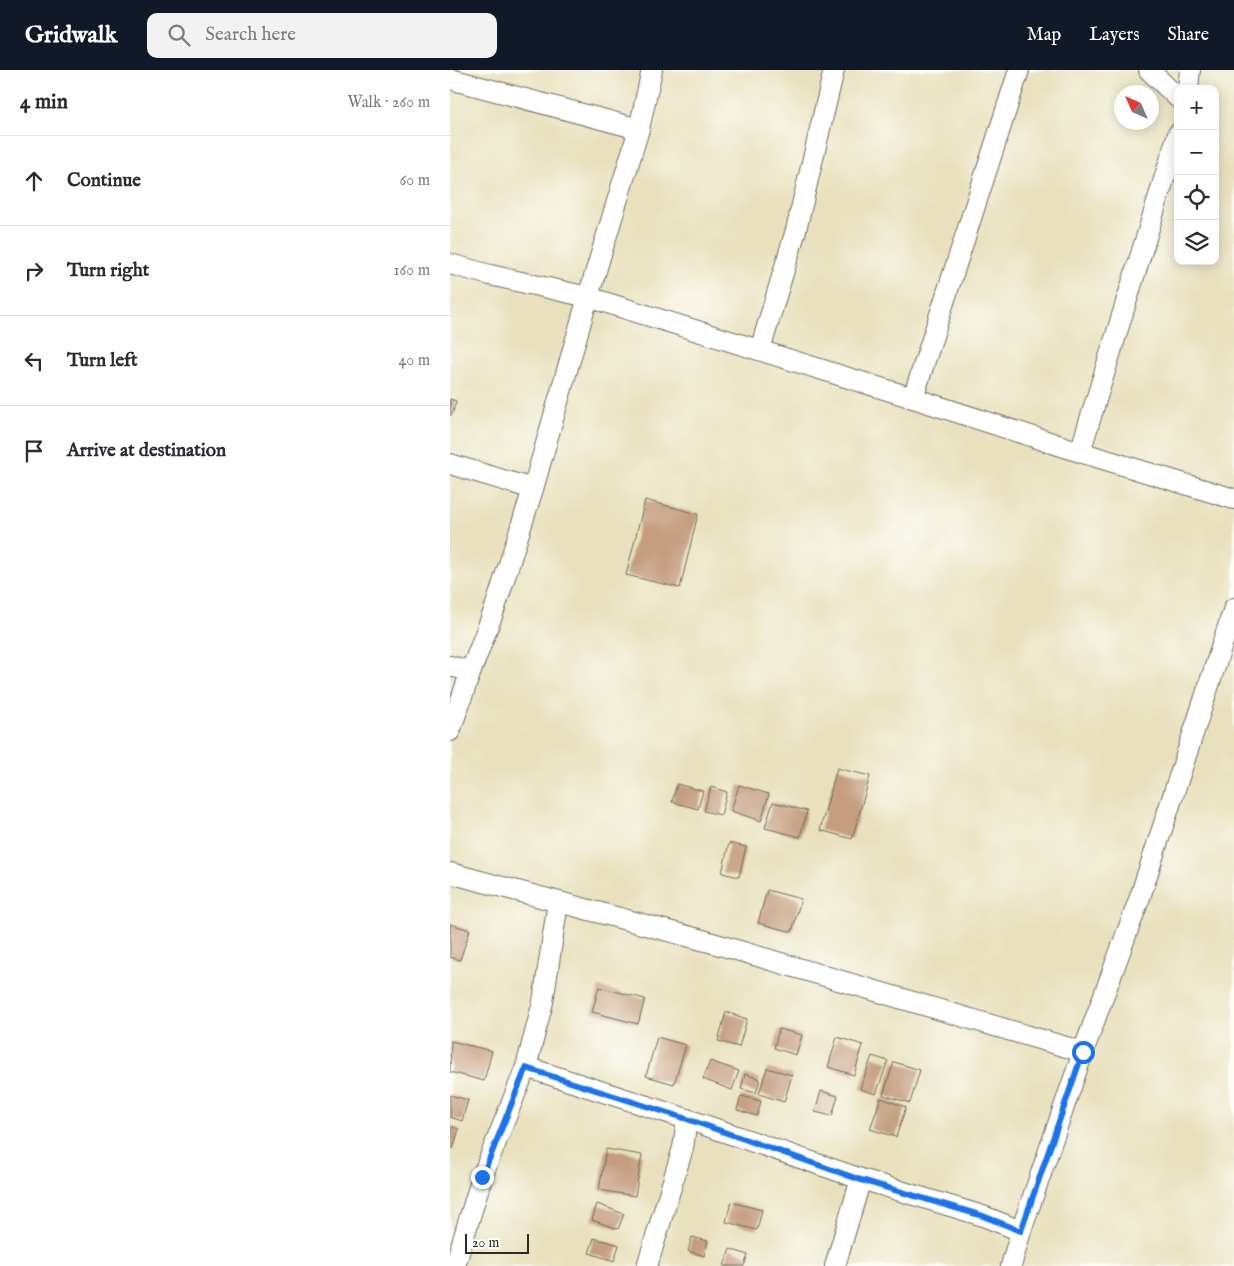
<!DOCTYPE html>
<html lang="en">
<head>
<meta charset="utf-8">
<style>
  :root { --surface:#fff; --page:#f2f2f3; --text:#2b2b33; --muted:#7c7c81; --line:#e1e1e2; --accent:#111827 }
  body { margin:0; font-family:"IM FELL English",serif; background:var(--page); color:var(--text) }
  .controls { position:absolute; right:15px; top:15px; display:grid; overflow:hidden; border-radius:10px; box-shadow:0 2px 12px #0003 }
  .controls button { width:45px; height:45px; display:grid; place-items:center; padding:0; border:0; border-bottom:1px solid var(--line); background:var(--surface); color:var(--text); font:25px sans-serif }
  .compass { position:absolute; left:664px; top:15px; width:45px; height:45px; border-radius:50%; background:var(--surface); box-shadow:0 2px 12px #0003; rotate:315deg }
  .scale { position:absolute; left:15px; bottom:12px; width:64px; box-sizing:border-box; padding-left:5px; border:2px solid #2b2b2b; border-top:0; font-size:14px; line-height:18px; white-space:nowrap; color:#2b2b2b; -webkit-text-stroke:4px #fdfcf7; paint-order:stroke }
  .stop { position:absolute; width:15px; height:15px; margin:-11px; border:4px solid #1a73e8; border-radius:50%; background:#fff }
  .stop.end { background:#1a73e8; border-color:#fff; box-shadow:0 1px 5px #0008 }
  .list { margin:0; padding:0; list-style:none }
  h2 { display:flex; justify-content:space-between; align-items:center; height:65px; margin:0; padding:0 20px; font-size:21px }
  h2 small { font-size:16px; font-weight:400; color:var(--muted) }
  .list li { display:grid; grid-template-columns:32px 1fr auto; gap:15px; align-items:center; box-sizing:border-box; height:90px; padding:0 20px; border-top:1px solid var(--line) }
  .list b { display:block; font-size:19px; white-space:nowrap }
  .list em { font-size:16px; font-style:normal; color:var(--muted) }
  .icon { flex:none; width:28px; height:28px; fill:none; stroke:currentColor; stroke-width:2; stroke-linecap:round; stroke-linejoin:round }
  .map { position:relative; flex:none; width:784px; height:1196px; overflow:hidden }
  header { display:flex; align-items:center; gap:30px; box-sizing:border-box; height:70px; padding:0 25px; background:var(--accent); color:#fff }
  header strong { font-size:24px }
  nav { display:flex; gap:28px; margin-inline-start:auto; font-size:18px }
  .search { width:350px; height:45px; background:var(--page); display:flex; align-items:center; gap:12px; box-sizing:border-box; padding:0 18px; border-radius:10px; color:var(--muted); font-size:19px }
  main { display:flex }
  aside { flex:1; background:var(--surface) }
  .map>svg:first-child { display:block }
  .building { fill:#c49e7f }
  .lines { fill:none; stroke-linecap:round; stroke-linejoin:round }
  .minor-casing { stroke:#6e6b5e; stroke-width:22 }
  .minor { stroke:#fff; stroke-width:20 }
  .route { stroke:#1a73e8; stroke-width:6 }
</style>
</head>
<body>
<header>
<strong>Gridwalk</strong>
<div class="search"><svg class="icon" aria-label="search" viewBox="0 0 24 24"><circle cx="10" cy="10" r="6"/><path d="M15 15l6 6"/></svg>Search here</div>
<nav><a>Map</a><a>Layers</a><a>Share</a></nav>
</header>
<main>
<aside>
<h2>4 min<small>Walk · 260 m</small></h2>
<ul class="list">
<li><svg class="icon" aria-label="ahead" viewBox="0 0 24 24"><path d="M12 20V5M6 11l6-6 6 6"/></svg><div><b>Continue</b></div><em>60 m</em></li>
<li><svg class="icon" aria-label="right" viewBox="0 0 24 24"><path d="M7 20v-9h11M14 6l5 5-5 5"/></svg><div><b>Turn right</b></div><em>160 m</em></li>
<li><svg class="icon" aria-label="left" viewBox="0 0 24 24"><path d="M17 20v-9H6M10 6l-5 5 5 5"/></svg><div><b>Turn left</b></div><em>40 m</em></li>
<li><svg class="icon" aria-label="arrive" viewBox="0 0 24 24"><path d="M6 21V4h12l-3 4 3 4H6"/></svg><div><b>Arrive at destination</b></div></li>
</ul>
</aside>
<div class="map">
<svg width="784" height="1196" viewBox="0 0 784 1196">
  <rect width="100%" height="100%" fill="#fdfcf7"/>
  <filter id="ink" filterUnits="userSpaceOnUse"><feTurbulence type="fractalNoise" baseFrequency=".02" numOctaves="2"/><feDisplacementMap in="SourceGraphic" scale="10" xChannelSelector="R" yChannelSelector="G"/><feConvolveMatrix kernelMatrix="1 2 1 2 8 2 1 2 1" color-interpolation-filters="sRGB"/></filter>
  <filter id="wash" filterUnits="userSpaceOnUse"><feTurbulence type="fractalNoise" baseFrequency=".0096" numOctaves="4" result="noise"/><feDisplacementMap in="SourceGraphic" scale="20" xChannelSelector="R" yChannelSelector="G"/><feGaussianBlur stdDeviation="1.12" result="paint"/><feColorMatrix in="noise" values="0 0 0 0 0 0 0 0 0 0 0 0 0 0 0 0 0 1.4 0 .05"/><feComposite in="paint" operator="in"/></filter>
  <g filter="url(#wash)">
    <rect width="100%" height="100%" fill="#e9e1be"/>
    <g id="blocks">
      <path class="building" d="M0 329 6 331 2 345 0 344Z
        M195 430 248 444 230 518 176 505Z
        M387 698 420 706 402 769 370 760Z
        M227 714 253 721 248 739 222 732Z
        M289 715 319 724 311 751 281 741Z
        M261 717 277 722 271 745 254 741Z
        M323 732 357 741 350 767 315 758Z
        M279 773 296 777 289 807 272 803Z
        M317 820 351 829 342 862 308 853Z
        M0 854 20 860 10 890 0 887Z
        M149 917 195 929 188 954 142 942Z
        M276 942 297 949 289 977 268 971Z
        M329 959 352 965 346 985 324 978Z
        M207 967 236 975 224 1014 196 1006Z
        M387 967 413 975 404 1005 378 997Z
        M1 971 42 981 34 1011 0 1002Z
        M422 986 438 991 426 1024 410 1019Z
        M260 991 289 1001 282 1020 253 1009Z
        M444 992 470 1000 460 1033 433 1025Z
        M317 998 342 1005 334 1032 309 1024Z
        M295 1004 310 1009 306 1023 291 1019Z
        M371 1021 388 1026 382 1046 365 1042Z
        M0 1025 18 1030 12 1051 0 1047Z
        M291 1026 311 1031 307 1046 287 1040Z
        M431 1028 456 1037 446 1067 420 1059Z
        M0 1056 9 1059 3 1079 0 1078Z
        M156 1079 192 1085 185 1126 149 1120Z
        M281 1132 312 1140 307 1160 276 1152Z
        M147 1134 174 1144 168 1159 142 1150Z
        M242 1167 258 1171 254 1186 238 1181Z
        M144 1168 169 1175 164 1191 139 1183Z
        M280 1179 298 1185 294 1196H274Z"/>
    </g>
  </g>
  <g filter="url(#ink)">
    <use href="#blocks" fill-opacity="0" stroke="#6e6b5e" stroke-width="1"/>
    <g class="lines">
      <defs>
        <path id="minor" d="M699 0 728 28
          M0 9 189 59
          M738 19 740 0
          M0 194 40 205 138 227 463 328 630 382 784 429
          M310 280 346 160 384 0
          M463 328 569 0
          M630 382 728 64
          M0 394 83 419
          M0 596 21 601
          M0 661 21 601 45 538 83 419 138 227 189 59 202 0
          M0 803 256 871 633 982 690 827 784 538
          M76 997 237 1049 411 1109 533 1146 571 1161
          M5 1196 32 1107 76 997 93 932 108 832
          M197 1196 233 1078 237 1049
          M385 1196 411 1109
          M561 1196 571 1161 633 982"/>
      </defs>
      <use href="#minor" class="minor-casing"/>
      <use href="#minor" class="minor"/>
    </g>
  </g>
  <g class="lines" filter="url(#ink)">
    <path class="route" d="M32 1107 76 998 237 1049 411 1110 533 1146 571 1161 633 982"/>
  </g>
</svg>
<div class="controls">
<button>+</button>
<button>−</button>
<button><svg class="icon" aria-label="locate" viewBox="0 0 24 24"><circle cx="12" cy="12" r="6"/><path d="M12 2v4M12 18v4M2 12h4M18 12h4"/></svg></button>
<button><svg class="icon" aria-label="layers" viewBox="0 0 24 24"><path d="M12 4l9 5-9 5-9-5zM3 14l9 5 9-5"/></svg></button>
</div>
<svg class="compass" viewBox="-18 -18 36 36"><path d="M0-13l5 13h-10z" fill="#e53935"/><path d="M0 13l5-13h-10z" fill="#7c7c81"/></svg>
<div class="scale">20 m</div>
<div class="stop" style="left:633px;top:982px"></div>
<div class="stop end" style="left:32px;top:1107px"></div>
</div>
</main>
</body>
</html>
